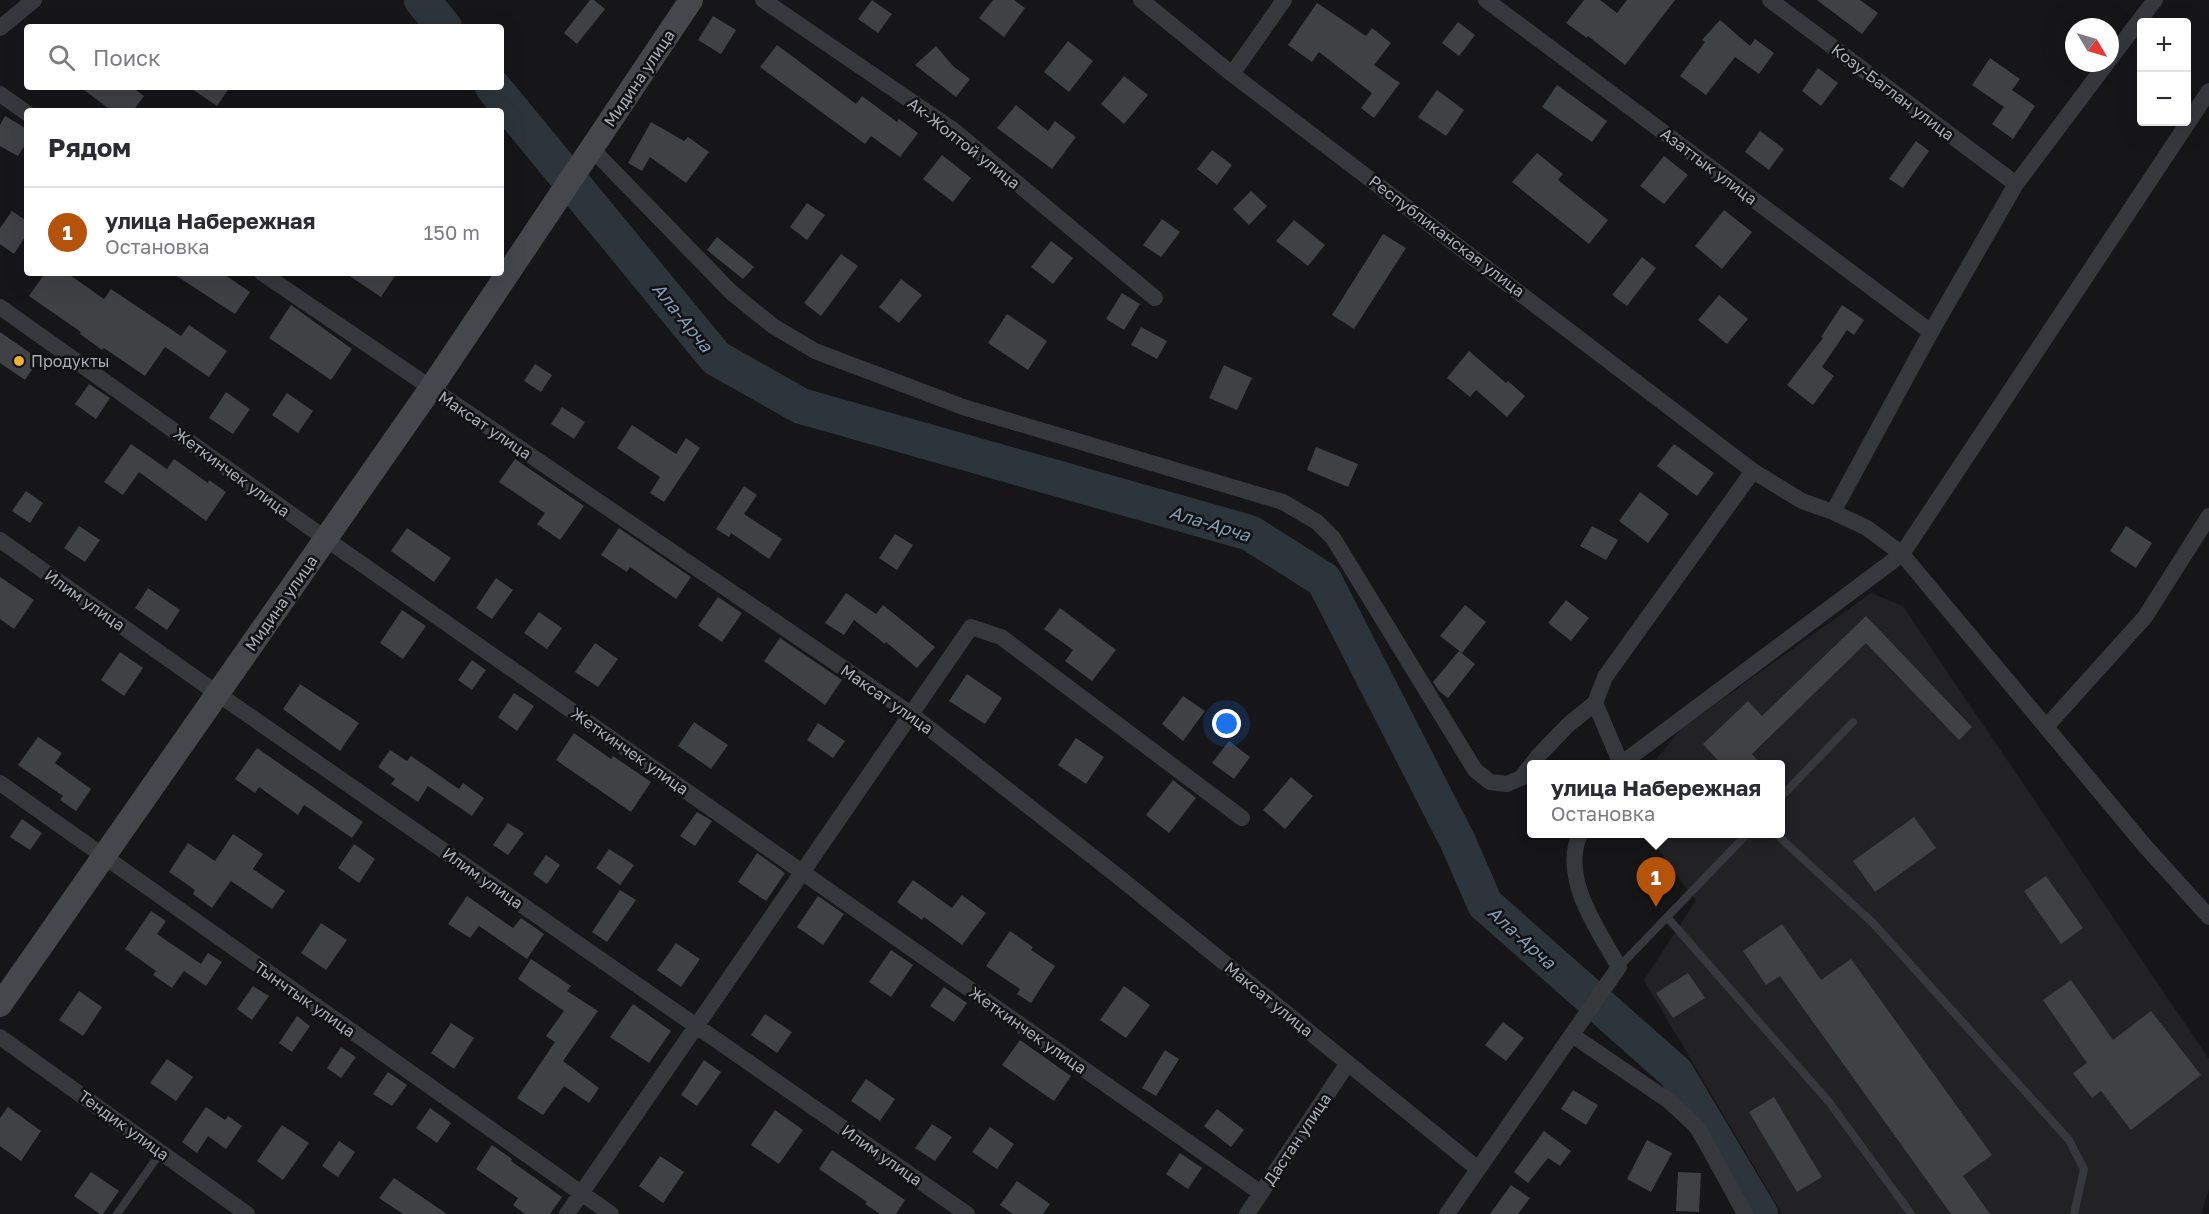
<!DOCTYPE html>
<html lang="ru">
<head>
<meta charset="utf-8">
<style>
  :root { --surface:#fff; --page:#f7f7f7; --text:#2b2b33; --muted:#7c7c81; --line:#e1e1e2; --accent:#b45309 }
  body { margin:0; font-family:"Golos Text",sans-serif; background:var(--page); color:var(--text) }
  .controls { position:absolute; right:18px; top:18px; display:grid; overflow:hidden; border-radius:6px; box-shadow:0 6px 24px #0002 }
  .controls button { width:54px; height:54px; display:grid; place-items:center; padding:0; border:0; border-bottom:2px solid var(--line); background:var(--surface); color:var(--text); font:30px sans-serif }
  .compass { position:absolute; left:2065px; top:18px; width:54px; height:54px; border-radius:50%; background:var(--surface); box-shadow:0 6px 24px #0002; rotate:128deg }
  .you { position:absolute; left:1227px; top:724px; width:21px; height:21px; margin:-15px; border:4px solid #fff; border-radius:50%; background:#1a73e8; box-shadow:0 0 0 9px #1a73e833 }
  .badge { display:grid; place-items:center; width:39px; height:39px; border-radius:50%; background:var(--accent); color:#fff; font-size:20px; font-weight:700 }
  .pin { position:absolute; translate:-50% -50px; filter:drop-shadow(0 2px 3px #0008) }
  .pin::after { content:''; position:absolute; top:32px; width:21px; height:18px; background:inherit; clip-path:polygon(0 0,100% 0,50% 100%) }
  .popup { position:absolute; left:1527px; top:760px; width:258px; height:78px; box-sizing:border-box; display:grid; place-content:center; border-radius:6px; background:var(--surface); filter:drop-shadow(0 2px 4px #0005); font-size:20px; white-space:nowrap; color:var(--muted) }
  .popup b { font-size:22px; color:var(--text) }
  .popup::after { content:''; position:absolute; left:50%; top:100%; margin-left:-12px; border:12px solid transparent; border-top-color:var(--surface) }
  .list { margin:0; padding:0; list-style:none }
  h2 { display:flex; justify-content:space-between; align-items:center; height:78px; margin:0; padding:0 24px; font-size:26px }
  h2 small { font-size:20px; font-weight:400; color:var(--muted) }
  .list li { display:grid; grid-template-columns:39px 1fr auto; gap:18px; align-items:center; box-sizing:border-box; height:90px; padding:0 24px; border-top:2px solid var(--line) }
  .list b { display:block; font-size:22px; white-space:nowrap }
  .list p { margin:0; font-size:20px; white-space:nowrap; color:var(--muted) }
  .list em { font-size:20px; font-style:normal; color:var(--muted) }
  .icon { flex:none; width:33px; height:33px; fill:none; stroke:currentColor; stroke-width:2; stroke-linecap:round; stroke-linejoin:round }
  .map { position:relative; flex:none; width:2209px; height:1214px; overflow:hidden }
  .search { position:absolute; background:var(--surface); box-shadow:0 6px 24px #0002; left:24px; top:24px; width:480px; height:66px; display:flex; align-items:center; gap:15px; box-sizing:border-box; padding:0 21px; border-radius:6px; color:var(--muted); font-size:22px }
  .panel { position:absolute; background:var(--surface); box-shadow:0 6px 24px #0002; left:24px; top:108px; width:480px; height:168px; border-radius:6px }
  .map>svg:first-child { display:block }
  .built { fill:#222225 }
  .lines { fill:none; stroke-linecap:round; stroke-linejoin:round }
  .river { stroke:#2c353c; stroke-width:36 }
  .building { fill:#404145 }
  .lane { stroke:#37383d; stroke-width:8 }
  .street { stroke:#37383d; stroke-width:16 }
  .secondary { stroke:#45474d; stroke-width:24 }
  .poi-dot { fill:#f2b134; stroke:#111113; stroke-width:2 }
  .labels { text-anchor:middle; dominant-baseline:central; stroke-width:5; stroke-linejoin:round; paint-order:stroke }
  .street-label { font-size:16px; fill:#a8adb8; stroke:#111113 }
  .poi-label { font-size:16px; fill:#a8adb8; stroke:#111113; text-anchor:start }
  .water-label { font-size:18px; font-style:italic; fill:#7f9bb3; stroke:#111113 }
</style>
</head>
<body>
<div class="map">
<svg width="2209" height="1214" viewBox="0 0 2209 1214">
  <rect width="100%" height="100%" fill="#161618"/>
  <path class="built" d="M1871 593 1903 606 2209 1059V1189L2201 1214H1782L1644 980 1696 901 1647 834H1780V764H1652L1682 728Z"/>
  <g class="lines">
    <path class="river" d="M422 0 444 27
      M493 87 716 358 801 406 1250 533 1324 580 1458 842 1485 904 1676 1073 1760 1214"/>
  </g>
  <path class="building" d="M590 0H594L605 9 577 44 564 33Z
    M872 0 892 14 878 33 858 19Z
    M993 0H1014L1025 8 1004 37 979 18Z
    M1584 0H1600L1617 13 1627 0H1675L1625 65 1588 36 1587 38 1566 23Z
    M1817 0H1860L1878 13 1862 34Z
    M1317 3 1366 36 1372 28 1391 43 1374 65 1400 83 1374 118 1361 108 1372 93 1319 52 1312 62 1288 45Z
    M713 16 736 30 721 54 698 40Z
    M1720 20 1750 46 1755 39 1774 53 1759 74 1735 57 1706 95 1680 76 1705 42 1702 40Z
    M1458 22 1475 35 1459 56 1442 43Z
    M1068 41 1093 61 1069 92 1044 72Z
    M777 45 856 104 862 96 897 122 899 119 918 133 900 157 871 136 865 144 760 67Z
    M936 46 953 66 970 79 956 97 915 65Z
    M1990 58 2020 79 2012 90 2035 106 2013 139 1992 124 2004 107 1972 85Z
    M1818 68 1838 83 1821 106 1802 91Z
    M1124 76 1148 95 1124 124 1101 104Z
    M1557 85 1607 121 1592 142 1542 107Z
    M80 87H132L144 96 133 111H112Z
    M189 87H230L217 106Z
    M1437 90 1464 110 1446 136 1418 117Z
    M1016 105 1048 131 1055 121 1076 137 1052 169 997 128Z
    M5 116 27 129V142L18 156 0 146V125Z
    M651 122 684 141 688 137 709 152 686 183 650 157 642 171 628 163Z
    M1760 131 1784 149 1769 170 1745 152Z
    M1916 141 1929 151 1903 188 1889 179Z
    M1212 150 1232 165 1217 185 1197 169Z
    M1537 153 1563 174 1558 180 1608 220 1589 244 1512 182Z
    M942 155 971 178 953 202 923 179Z
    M1664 156 1688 175 1664 204 1640 186Z
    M1251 191 1267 206 1249 225 1233 209Z
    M807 203 825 215 807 240 790 227Z
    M1724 210 1752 232 1722 269 1695 246Z
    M12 211 27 221V234L14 254 0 244V228Z
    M1162 219 1180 232 1161 257 1143 245Z
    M1294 220 1325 245 1308 266 1276 241Z
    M1383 234 1406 248 1354 329 1332 315Z
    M717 237 754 267 743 279 707 250Z
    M1051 241 1073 258 1053 284 1031 267Z
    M841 254 858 266 821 316 804 303Z
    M1642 257 1656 268 1627 306 1612 295Z
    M45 273H67L104 299 111 289 181 336 189 325 227 351 209 377 165 347 145 376 104 348 102 350 80 334 81 332 29 296Z
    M172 273H222L250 292 235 314Z
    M345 273H397L381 297Z
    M901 279 922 295 899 323 879 307Z
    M1122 293 1140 304 1124 330 1106 319Z
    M1719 295 1748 319 1727 344 1698 320Z
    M291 305 352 349 331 380 269 338Z
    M1842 305 1864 320 1854 335 1847 330 1822 367 1834 376 1813 405 1787 385 1823 338 1821 337Z
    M1007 314 1047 341 1028 370 988 343Z
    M1141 327 1167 341 1157 359 1131 345Z
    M0 332 39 359 25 380 0 363Z
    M1469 351 1506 383 1508 381 1525 396 1507 417 1476 390 1470 397 1447 378Z
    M535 364 552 375 541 392 524 381Z
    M1224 365 1252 378 1237 410 1209 398Z
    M89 384 110 398 96 419 75 404Z
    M226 392 250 409 233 434 209 418Z
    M287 393 313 411 298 433 272 415Z
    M562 407 585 422 574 439 551 424Z
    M632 425 676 454 686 438 700 448 664 502 650 493 660 477 617 448Z
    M131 444 167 469 174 459 208 483 209 480 226 492 206 521 139 472 123 495 104 482Z
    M1674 444 1714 473 1697 496 1657 466Z
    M1316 447 1358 464 1348 487 1307 470Z
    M515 459 584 506 560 540 537 524 545 513 499 482Z
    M744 486 757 495 744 514 782 539 769 559 731 533 729 537 716 529Z
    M26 491 43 503 30 523 12 511Z
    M1640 492 1669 514 1648 543 1619 521Z
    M79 526 100 540 85 562 64 548Z
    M1592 526 1618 540 1606 560 1580 546Z
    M2126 526 2152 543 2136 568 2110 551Z
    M407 528 451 558 434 582 391 551Z
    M619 528 691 577 676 599 630 567 627 572 601 555Z
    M895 534 913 545 897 570 879 558Z
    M0 577 34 600 14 629 0 619Z
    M496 578 513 590 492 619 476 608Z
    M148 588 180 610 167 630 135 608Z
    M846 593 876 614 883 605 935 647 917 668 886 642 885 644 854 620 844 635 825 623Z
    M718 597 742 613 722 642 698 626Z
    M1566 600 1589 618 1571 641 1548 623Z
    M1465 605 1486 622 1462 653 1440 636Z
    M1060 608 1116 650 1092 681 1065 661 1073 650 1044 629Z
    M402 610 426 626 403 659 380 643Z
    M539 612 562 628 547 649 524 633Z
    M1866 616 1972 727 1959 740 1866 643 1752 754 1762 765H1722L1703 744 1748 701 1762 716Z
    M780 638 842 680 825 705 764 661Z
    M595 643 618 659 598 687 575 672Z
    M1459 651 1475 664 1448 698 1439 691 1433 682Z
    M120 652 143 668 124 696 101 680Z
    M472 660 486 670 472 690 458 680Z
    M967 674 1002 698 985 724 949 701Z
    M300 684 359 723 340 751 283 709Z
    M514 693 534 706 517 731 498 717Z
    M1183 696 1205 711 1183 741 1162 724Z
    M694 722 728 745 711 769 678 746Z
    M818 723 845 741 833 758 807 740Z
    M574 733 611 759 613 756 651 782 631 812 556 760Z
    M38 737 62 753 55 763 91 789 76 811 60 800 63 796 18 765Z
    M1076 738 1104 757 1086 784 1058 765Z
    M1229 741 1250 757 1234 779 1212 763Z
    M257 748 363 822 352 838 304 805 298 815 259 787 255 793 235 779Z
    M390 750 407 761 411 756 459 789 463 783 484 798 472 816 428 786 418 802 391 784 395 779 378 767Z
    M1291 777 1313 796 1285 829 1263 810Z
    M1173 780 1196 798 1169 833 1146 815Z
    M697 812 712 821 695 846 680 836Z
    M1914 817 1936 848 1875 892 1853 861Z
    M22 819 42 833 30 850 10 837Z
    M508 823 524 833 508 855 493 845Z
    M233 834 263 854 253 869 285 891 272 909 231 881 212 908 193 894 195 890 169 872 188 843 215 861Z
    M354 844 375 859 359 883 338 868Z
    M609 849 634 865 620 885 596 868Z
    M757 853 785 873 766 901 738 882Z
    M546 855 560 865 547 884 533 874Z
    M2046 876 2083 928 2061 944 2024 891Z
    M913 880 952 908 962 895 986 913 962 945 924 917 922 920 897 902Z
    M620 890 636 900 607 942 592 932Z
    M467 896 513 928 521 918 544 934 527 959 479 926 470 938 448 924Z
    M818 896 844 914 823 945 797 927Z
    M151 911 166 921 157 934 201 964 208 953 222 962 206 986 184 971 172 988 153 975 156 971 125 949Z
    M321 923 347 940 326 970 301 953Z
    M1782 924 1821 980 1851 959 1992 1155 1963 1176 1990 1214H1951L1780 976 1766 985 1743 951Z
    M1010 931 1033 947 1031 950 1055 966 1031 1003 1017 994 1020 989 986 966Z
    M676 943 700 959 681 987 657 970Z
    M891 950 913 965 891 997 869 982Z
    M531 959 571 986 567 991 598 1011 563 1061 599 1088 589 1103 564 1086 543 1115 517 1098 555 1042 546 1036 564 1011 518 979Z
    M1688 973 1705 998 1673 1018 1656 993Z
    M2071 980 2113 1040 2151 1011 2201 1075 2131 1130 2101 1091 2092 1098 2073 1073 2087 1063 2043 1000Z
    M253 986 269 996 252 1020 237 1009Z
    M1124 986 1150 1005 1126 1038 1100 1020Z
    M944 987 967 1003 954 1022 930 1006Z
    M79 991 102 1007 83 1036 59 1020Z
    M633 1004 671 1031 649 1063 610 1037Z
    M765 1014 792 1032 777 1053 751 1035Z
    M297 1016 310 1026 292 1052 279 1043Z
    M1503 1022 1524 1038 1506 1061 1485 1045Z
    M451 1023 474 1038 454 1069 431 1053Z
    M1020 1040 1071 1076 1054 1101 1002 1065Z
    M341 1047 356 1057 341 1078 327 1068Z
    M1165 1050 1179 1059 1156 1096 1142 1088Z
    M167 1059 193 1077 176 1101 150 1083Z
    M704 1060 721 1072 697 1106 681 1095Z
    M388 1072 407 1085 392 1106 373 1094Z
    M866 1079 895 1099 880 1121 851 1101Z
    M1573 1090 1598 1105 1586 1125 1561 1109Z
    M1774 1097 1822 1177 1797 1192 1749 1112Z
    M8 1107 41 1131 21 1161 0 1146V1118Z
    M206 1107 225 1120 228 1116 242 1126 226 1149 208 1136 197 1153 182 1142Z
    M430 1108 451 1123 437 1143 416 1128Z
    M1217 1109 1244 1130 1231 1147 1204 1126Z
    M775 1110 803 1130 779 1164 751 1145Z
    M932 1124 952 1137 935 1161 915 1148Z
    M282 1125 309 1143 283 1180 257 1161Z
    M990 1127 1014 1144 997 1169 972 1152Z
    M1544 1131 1571 1151 1560 1166 1548 1158 1528 1183 1514 1172Z
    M1647 1140 1672 1153 1651 1192 1627 1179Z
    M339 1141 355 1152 338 1177 322 1166Z
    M492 1145 512 1159 511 1161 562 1197 550 1214H525L513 1205 518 1198 476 1169Z
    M832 1150 905 1200 896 1214H880L865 1204 867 1202 819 1169Z
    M1180 1153 1202 1168 1188 1189 1166 1174Z
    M660 1156 684 1172 663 1203 639 1186Z
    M91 1172 119 1191 103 1214H100L74 1196Z
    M1678 1172 1701 1173 1699 1212 1676 1211Z
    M394 1178 447 1214H403L379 1198Z
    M1017 1181 1050 1204 1043 1214H1013L1000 1205Z
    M1511 1185 1530 1198 1518 1214H1490Z"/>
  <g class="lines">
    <path class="lane" d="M1780 798 1853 722
      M1776 834 1873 923 2069 1140 2084 1169 2074 1214
      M1667 917 1829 1102 1911 1214
      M1619 967 1747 834
      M117 1214 161 1152"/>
    <path class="street" d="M763 0 952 129 1155 298
      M1141 0 1232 74 1753 471
      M1486 0 1931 332
      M1770 0 2016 184
      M0 28 34 0
      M2110 59 2155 0
      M1232 74 1284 0
      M0 94 27 113
      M592 149 732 293 773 326 815 351 963 407 1283 502 1317 522 1333 538 1475 770 1490 782 1507 784 1521 778 1539 755 1568 725 1595 703
      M262 273 911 714 1120 878 1478 1169
      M0 307 326 539 1261 1193
      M1833 512 1867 528 1902 554 2145 846 2209 917
      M0 540 218 694 967 1214
      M2046 727 2145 617 2209 516
      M1621 764 1595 703 1605 677 1753 471 1802 501 1833 512 1931 332 2016 184 2107 63
      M1621 764 1902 554 2209 91
      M0 783 611 1214
      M1572 1035 1669 1101 1698 1128 1745 1214
      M0 1037 247 1214
      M567 1214 971 627 1001 637 1242 818
      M1247 1214 1348 1063
      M1447 1214 1619 967C1598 930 1560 878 1580 834"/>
    <path class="secondary" d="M0 1005 431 388 691 0"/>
  </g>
  <circle class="poi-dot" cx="19" cy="361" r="6"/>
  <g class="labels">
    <g class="street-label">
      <text transform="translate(639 78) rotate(-56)">Мидина улица</text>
      <text transform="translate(1893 92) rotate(37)">Козу-Баглан улица</text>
      <text transform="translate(964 143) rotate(38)">Ак-Жолтой улица</text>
      <text transform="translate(1709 166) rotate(37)">Азаттык улица</text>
      <text transform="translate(1447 236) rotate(37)">Республиканская улица</text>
      <text transform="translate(485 425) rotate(34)">Максат улица</text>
      <text transform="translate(232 472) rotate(36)">Жеткинчек улица</text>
      <text transform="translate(85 600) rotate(35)">Илим улица</text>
      <text transform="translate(281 603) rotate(-55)">Мидина улица</text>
      <text transform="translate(887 699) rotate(35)">Максат улица</text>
      <text transform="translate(630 751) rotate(35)">Жеткинчек улица</text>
      <text transform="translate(483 878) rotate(35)">Илим улица</text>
      <text transform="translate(305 999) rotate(35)">Тынчтык улица</text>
      <text transform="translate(1269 999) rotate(39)">Максат улица</text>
      <text transform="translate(1028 1030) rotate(35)">Жеткинчек улица</text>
      <text transform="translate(124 1125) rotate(36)">Тендик улица</text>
      <text transform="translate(1297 1139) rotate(-56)">Дастан улица</text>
      <text transform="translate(882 1155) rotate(35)">Илим улица</text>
    </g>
    <g class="poi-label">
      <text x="31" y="361">Продукты</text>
    </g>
    <g class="water-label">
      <text transform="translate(683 317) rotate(51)">Ала-Арча</text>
      <text transform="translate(1210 523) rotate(17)">Ала-Арча</text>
      <text transform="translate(1522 937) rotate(42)">Ала-Арча</text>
    </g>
  </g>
</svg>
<div class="controls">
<button>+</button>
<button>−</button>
</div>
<svg class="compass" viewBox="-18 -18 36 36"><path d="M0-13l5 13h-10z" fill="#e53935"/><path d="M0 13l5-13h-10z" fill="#7c7c81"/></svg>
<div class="you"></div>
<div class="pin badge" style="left:1656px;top:907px">1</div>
<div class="popup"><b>улица Набережная</b>Остановка</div>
<div class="search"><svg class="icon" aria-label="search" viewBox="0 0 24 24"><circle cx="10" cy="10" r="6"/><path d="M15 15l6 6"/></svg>Поиск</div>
<section class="panel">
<h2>Рядом<small></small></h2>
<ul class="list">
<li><span class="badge">1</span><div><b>улица Набережная</b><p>Остановка</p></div><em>150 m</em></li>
</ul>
</section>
</div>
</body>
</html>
